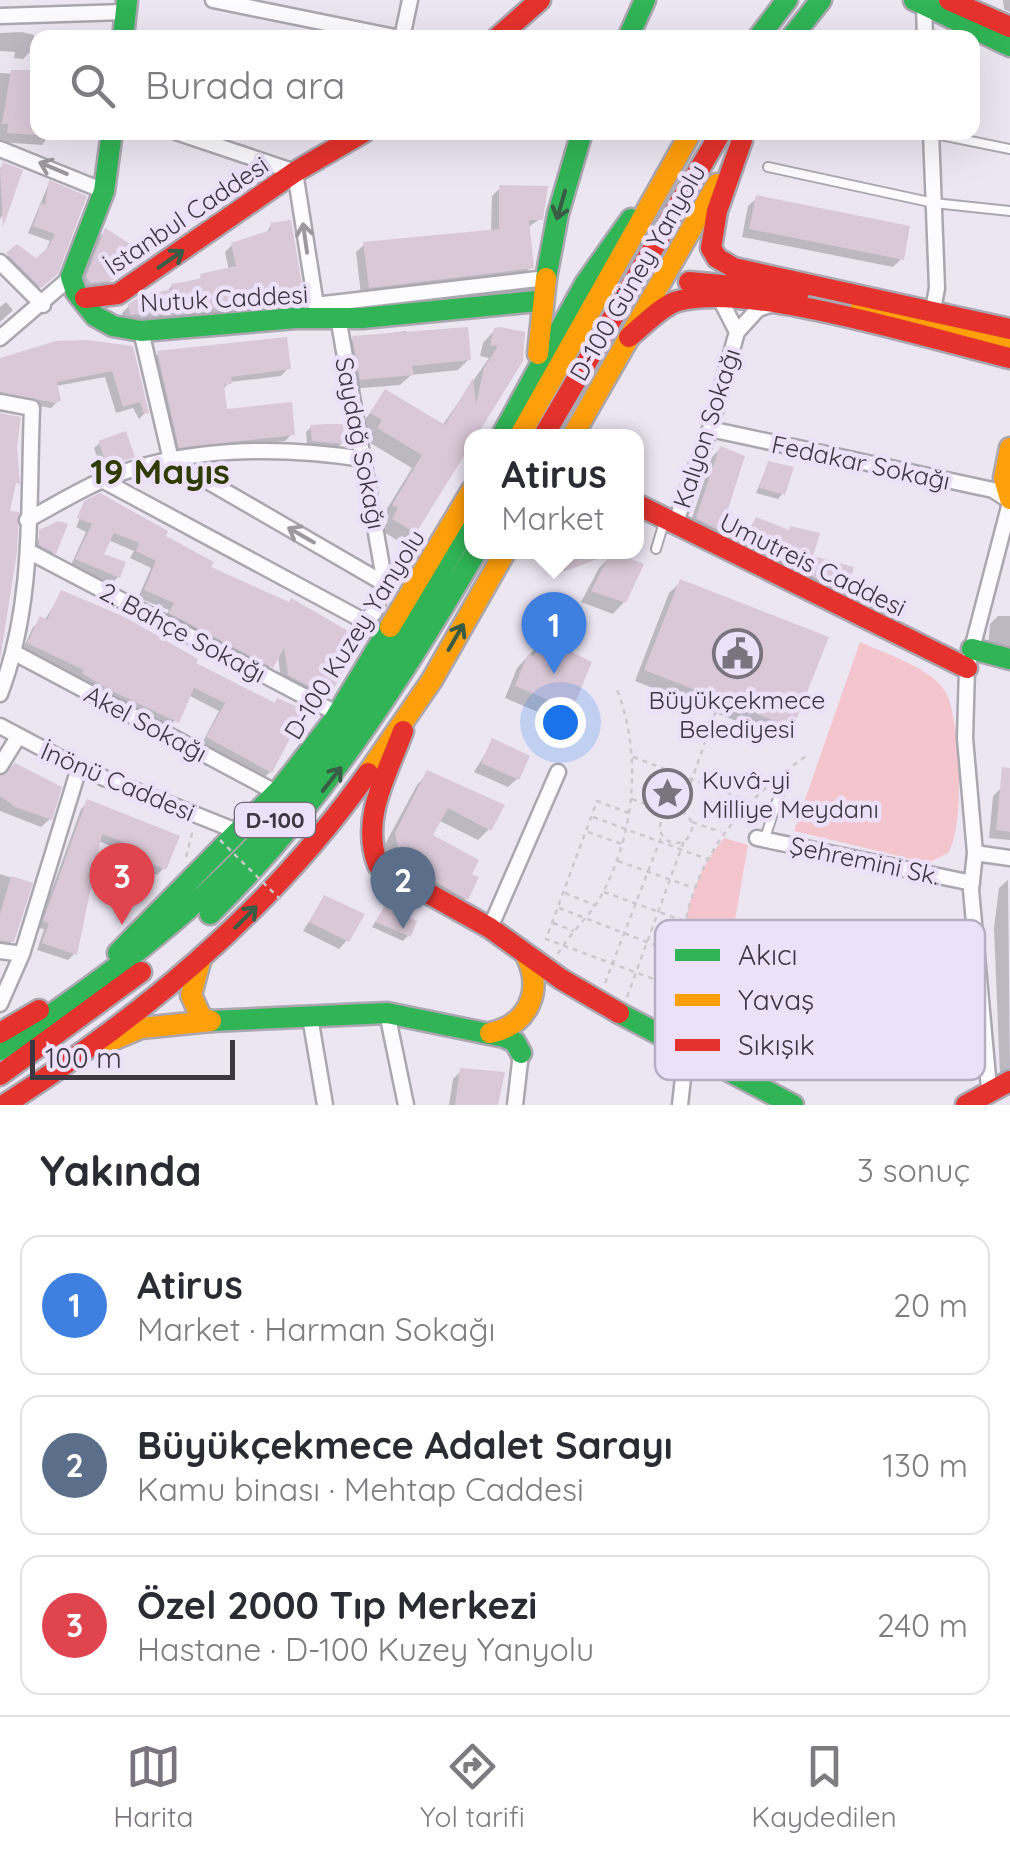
<!DOCTYPE html>
<html lang="tr">
<head>
<meta charset="utf-8">
<style>
  :root { --surface:#fff; --page:#f2f2f3; --text:#2b2b33; --muted:#7c7c81; --line:#e1e1e2; --accent:#7a747f }
  body { margin:0; font-family:Quicksand,sans-serif; background:var(--page); color:var(--text) }
  .scale { position:absolute; left:30px; bottom:25px; width:205px; box-sizing:border-box; padding-left:10px; border:5px solid #3c3740; border-top:0; font-size:28px; line-height:35px; white-space:nowrap; color:#3c3740; -webkit-text-stroke:8px #ece1f8; paint-order:stroke }
  .you { position:absolute; left:560px; top:722px; width:35px; height:35px; margin:-25px; border:8px solid #fff; border-radius:50%; background:#1a73e8; box-shadow:0 0 0 15px #1a73e833 }
  .badge { display:grid; place-items:center; width:65px; height:65px; border-radius:50%; background:var(--accent); color:#fff; font-size:32px; font-weight:700 }
  .pin { position:absolute; translate:-50% -82px; filter:drop-shadow(0 2px 5px #0008) }
  .pin::after { content:''; position:absolute; top:52px; width:35px; height:30px; background:inherit; clip-path:polygon(0 0,100% 0,50% 100%) }
  .popup { position:absolute; left:464px; top:429px; width:180px; height:130px; box-sizing:border-box; display:grid; place-content:center; border-radius:20px; background:var(--surface); filter:drop-shadow(0 2px 8px #0005); font-size:32px; white-space:nowrap; color:var(--muted) }
  .popup b { font-size:38px; color:var(--text) }
  .popup::after { content:''; position:absolute; left:50%; top:100%; margin-left:-20px; border:20px solid transparent; border-top-color:var(--surface) }
  .list { margin:0; padding:0; list-style:none }
  h2 { display:flex; justify-content:space-between; align-items:center; height:130px; margin:0; padding:0 40px; font-size:42px }
  h2 small { font-size:32px; font-weight:400; color:var(--muted) }
  .list li { display:grid; grid-template-columns:65px 1fr auto; gap:30px; align-items:center; box-sizing:border-box; height:140px; margin:0 20px 20px; padding:0 20px; border:2px solid var(--line); border-radius:20px }
  .list b { display:block; font-size:38px; white-space:nowrap }
  .list p { margin:0; font-size:32px; white-space:nowrap; color:var(--muted) }
  .list em { font-size:32px; font-style:normal; color:var(--muted) }
  .icon { flex:none; width:55px; height:55px; fill:none; stroke:currentColor; stroke-width:2; stroke-linecap:round; stroke-linejoin:round }
  .map { position:relative; flex:none; width:1010px; height:1105px; overflow:hidden }
  .search { position:absolute; background:var(--surface); box-shadow:0 10px 40px #0002; left:30px; right:30px; top:30px; height:110px; display:flex; align-items:center; gap:25px; box-sizing:border-box; padding:0 35px; border-radius:20px; color:var(--muted); font-size:38px }
  .sheet { height:610px; background:var(--surface) }
  nav { display:flex; justify-content:space-around; align-items:center; box-sizing:border-box; height:140px; border-top:2px solid var(--line); background:var(--surface); font-size:28px; color:var(--muted) }
  nav a { display:grid; justify-items:center; gap:5px }
  nav .on { color:var(--accent) }
  .map>svg:first-child { display:block }
  .green { fill:#f4c5cc }
  .shadow { fill:#0003 }
  .building { fill:#dac8d8 }
  .lines { fill:none; stroke-linecap:round; stroke-linejoin:round }
  .lane-casing { stroke:#aba7b0; stroke-width:12 }
  .street-casing { stroke:#aba7b0; stroke-width:19 }
  .fast-casing { stroke:#aba7b0; stroke-width:25 }
  .slow-casing { stroke:#aba7b0; stroke-width:25 }
  .jam-casing { stroke:#aba7b0; stroke-width:25 }
  .path { stroke:#cbc9cd; stroke-width:2.5; stroke-dasharray:5 5; stroke-linecap:butt }
  .lane { stroke:#fcfbfd; stroke-width:8 }
  .street { stroke:#fcfbfd; stroke-width:14 }
  .fast { stroke:#30b455; stroke-width:20 }
  .slow { stroke:#ff9f0a; stroke-width:20 }
  .jam { stroke:#e5322d; stroke-width:20 }
  .path-bridge { stroke:#cbc9cd; stroke-width:2.5; stroke-dasharray:5 5; stroke-linecap:butt }
  .oneway { stroke:#9c999e }
  .oneway2 { stroke:#385c46 }
  .labels { text-anchor:middle; dominant-baseline:central; stroke-width:9; stroke-linejoin:round; paint-order:stroke }
  .shield { fill:#ece1f8; stroke:#716a77; stroke-width:2.5 }
  .shield-label { font-size:22px; font-weight:bold; fill:#3c3740 }
  .street-label { font-size:25px; fill:#3c3740; stroke:#ece1f8 }
  .poi-label { font-size:25px; fill:#3c3740; stroke:#ece1f8 }
  .district-label { font-size:35px; font-weight:bold; fill:#303b00; stroke:#ece1f8 }
  .key { fill:#ece1f8; stroke:#b7aec1; stroke-width:2.5 }
  .key-label { font-size:28px; fill:#3c3740 }
</style>
</head>
<body>
<div class="map">
<svg width="1010" height="1105" viewBox="0 0 1010 1105">
  <rect width="100%" height="100%" fill="#ece6f3"/>
  <path class="green" d="M860 642C885 654 933 668 946 693 961 722 965 826 948 853L928 863 794 831Z
    M724 838 748 845 712 1053 685 1036C674 972 679 890 724 838Z"/>
  <path class="shadow" d="M1003 0H1010V12L1004 9Z
    M22 32 34 35 33 49 23 59 14 58 15 52 0 51V33Z
    M0 73 38 75V132H52L42 145 0 142Z
    M4 165V213L0 219V168Z
    M49 183 84 197 47 281 33 293 1 262 17 247 36 261 44 255 50 241 28 233Z
    M500 188 540 219 527 228 531 267 523 275 361 295 356 252 365 244 491 232 492 196Z
    M757 198 901 259 893 267 742 237 748 206Z
    M271 225 302 301 295 308 124 321 122 313 129 306 165 293 172 286 229 271 225 252 232 245 265 235Z
    M105 231 145 257 99 289 82 291 79 287 97 240Z
    M6 302 13 310 0 322V307Z
    M406 331V336L469 359 458 370 411 375 400 385 350 389 343 349 353 339Z
    M494 331 523 334 414 531 402 543 382 531 388 521 382 517 412 468 367 441 372 432 361 425 385 392 442 426 489 358 480 356 483 343Z
    M131 348 146 412 139 419 133 408 116 413 105 377 56 386 58 401 51 408 0 399V364Z
    M158 354 288 368 281 376 230 382 222 390 225 412 292 434 285 441 172 453 151 360Z
    M311 427 342 443 337 448 307 446 306 432Z
    M100 443 132 456 102 470 94 448Z
    M720 449 718 529 710 537 689 527 712 457Z
    M768 464 783 493 778 499 756 493Z
    M86 504 162 537 208 568 288 604 327 696 319 703 281 682 278 655 264 674 163 621 169 610 138 598 151 568 130 558 134 551 108 540 101 555 118 577 111 584 70 567 86 532 76 527Z
    M756 520 810 557 844 592 836 600 741 553Z
    M41 531 54 552 49 557 35 550Z
    M556 552H591L594 558 564 571Z
    M611 556 624 602 613 614 581 602 599 568Z
    M681 582 791 726 779 738 635 681 669 593Z
    M62 593 274 705 270 772 262 779 201 745 219 711 188 695 170 729 22 651 33 627 44 621Z
    M998 616H1010V652L988 649 990 624Z
    M543 640 570 709 559 721 505 698 517 668Z
    M493 741 517 779 508 787 474 772Z
    M428 773 489 829 478 840 438 820 429 836 468 875 466 898 455 910 391 873 384 846 417 785Z
    M0 778 50 819 41 827 0 811Z
    M1002 787 1010 788V840L989 838 993 796Z
    M88 802 164 868 157 875 126 862 116 848 98 841 75 953 68 960 37 950 44 929 38 928 81 809Z
    M0 874 30 884 12 941 6 948 0 947Z
    M1008 880 1010 1074 1000 1075 994 928 999 888Z
    M324 898 347 940 339 949 303 931Z
    M379 916 408 936 403 941 372 927Z
    M461 1071 496 1105H449L453 1079Z"/>
  <path class="building" d="M11 70H38V135L7 133 8 124H2Z
    M3 162 23 170 3 227 0 170Z
    M49 180 87 196 58 274 41 288 6 253 17 244 36 258 48 248 55 234 33 226 41 203 45 205Z
    M499 185 548 186 543 220H529L534 268 369 288 363 242 499 229Z
    M756 195 910 226 904 260 749 229Z
    M291 220 305 302 130 315 128 304 143 295 172 289 171 284 201 279 200 274 236 266 231 243 271 230 270 223Z
    M105 228 149 256 110 281 91 283 86 277Z
    M468 327 471 360 412 366 414 375 360 380 352 336Z
    M501 327 525 332 523 361 416 533 392 519 398 508 392 505 422 455 377 428 382 420 370 413 385 389 445 425 473 378 476 404 484 368 498 346 490 345 494 328Z
    M287 337 291 369 231 377 232 384 224 385 227 409 292 402 295 435 179 448 157 351Z
    M87 340 133 346 149 413 144 414 140 402 123 407 112 371 57 382 61 401 55 403 0 392V358L56 341Z
    M0 413 21 417 17 446 20 484 16 483 10 511 19 512 17 552 0 660Z
    M326 424H343L345 444 312 441 310 425Z
    M126 431 135 457 107 466 98 441Z
    M720 446 745 456 721 531 696 518Z
    M768 461 794 467 785 495 759 488Z
    M100 493 168 531 166 536 214 562 211 567 289 602 291 598 362 639 329 697 288 675 284 648 273 668 169 613 174 603 144 590 156 561 136 551 139 543 114 533 104 554 126 562 120 578 75 559 92 524 77 518 84 501Z
    M756 517 789 530 790 526 820 533 813 556 854 567 846 593 743 542Z
    M58 521 68 524 56 554 39 545V530Z
    M558 552H614L644 564 626 603 591 591 610 554 566 571Z
    M680 579 829 637 793 728 644 670Z
    M61 590 125 617 198 659 196 663 275 703 277 698 305 710 272 773 206 737 225 703 194 688 179 723 106 688 82 673 84 670 27 643 40 616 47 620Z
    M542 637 592 662 572 710 515 686 528 654 534 656Z
    M492 738 530 756 519 780 481 763Z
    M15 763 62 787 52 820 15 807 0 796V776Z
    M1002 767 1010 768V832L996 830Z
    M427 770 505 805 491 831 448 808 433 835 479 860 472 874 479 877 468 900 401 862 395 833Z
    M87 799 180 836 166 870 132 856 123 842 102 834 77 955 42 943 49 923 43 921Z
    M11 876 33 883 14 942 0 941V914Z
    M324 895 365 914 349 942 309 922Z
    M384 907 417 921 411 937 375 922Z
    M460 1068 505 1072 498 1105H455Z"/>
  <g class="lines">
    <defs>
      <path id="lane" d="M931 133 1010 149
        M768 167 934 203 1010 211
        M656 549 665 519
        M765 838 779 795"/>
      <path id="street" d="M213 0 400 38
        M924 5 925 38
        M0 16 125 12
        M402 38 410 0
        M176 132 295 172 318 318
        M931 132 937 288 933 310
        M0 149 104 191
        M0 262 43 305
        M719 297 737 332
        M315 305 546 278
        M141 331 171 460 385 584
        M0 338 71 277
        M0 402 32 408C28 504 35 603 0 694
        M710 429 993 490 1010 501
        M102 480 364 621 374 613 385 584 338 317
        M27 520C52 507 77 491 103 480 183 446 279 446 364 459
        M675 524 710 429 737 332 758 309 773 304
        M28 551 338 714
        M15 653 277 793
        M0 726 79 768 239 832
        M0 766 18 737
        M757 838 972 883
        M975 853 1010 858
        M490 928 558 772
        M0 951 22 954
        M0 1004 22 954 79 768
        M387 1013 406 1105
        M310 1017 325 1105
        M989 1088 971 890 975 853 965 738 967 668 1010 503
        M515 1105 521 1053
        M680 1105 686 1051"/>
      <path id="fast" d="M914 0 1010 46
        M123 38 127 0
        M628 38 645 0
        M758 38 787 0
        M791 38 821 0
        M112 132 104 191 71 277 76 292 95 316 113 326 141 331 296 318H362L537 301
        M546 278 558 214 582 132
        M501 437 585 284 631 219
        M972 649 1010 659
        M210 914C319 807 399 683 476 552
        M118 953 281 788 334 720 390 627
        M619 1013 793 1105
        M211 1021 387 1013 504 1037 515 1042 521 1053
        M0 1050C94 986 187 920 264 835 349 741 409 626 472 518"/>
      <path id="slow" d="M861 307 1010 341
        M538 354 546 278
        M519 437 691 132
        M572 437 717 184
        M1010 448 1004 478 1010 499
        M390 627 472 490
        M368 773 432 680 505 552
        M490 1033C528 1025 543 992 527 957
        M110 1041 141 1028 211 1021 201 1017 191 995 201 958"/>
      <path id="jam" d="M949 0 1010 27
        M497 38 540 0
        M742 140 717 211 711 248 717 258 734 268 1010 329
        M689 282 799 292
        M85 298 118 294 295 172 364 132
        M629 337C643 326 662 305 678 301 748 281 934 340 1010 358
        M543 437 721 132
        M636 504 967 668
        M403 731C387 775 360 818 378 865L490 928 561 979 619 1013
        M0 1033 39 1010
        M0 1075 141 972
        M4 1105C144 1016 272 909 368 773
        M966 1105 1010 1081"/>
    </defs>
    <use href="#lane" class="lane-casing"/>
    <use href="#street" class="street-casing"/>
    <use href="#fast" class="fast-casing"/>
    <use href="#slow" class="slow-casing"/>
    <use href="#jam" class="jam-casing"/>
    <path class="path" d="M633 757 747 800
      M632 799 667 812
      M660 827a16 16 0 1 1 32 0a16 16 0 1 1-32 0Z
      M681 811 720 699
      M629 813 597 801 546 939 675 987
      M593 817 707 859
      M692 822 721 832
      M588 832 622 844
      M186 857 193 830
      M618 861 691 887
      M604 892 681 920
      M565 893 594 905
      M559 908 678 954
      M553 923 574 931
      M558 954C569 934 588 918 600 898 635 835 643 754 616 687
      M605 983 662 835
      M627 997 684 841
      M682 1027C668 904 708 824 809 754"/>
    <use href="#lane" class="lane"/>
    <use href="#street" class="street"/>
    <use href="#fast" class="fast"/>
    <use href="#slow" class="slow"/>
    <use href="#jam" class="jam"/>
    <path class="path-bridge" d="M220 840 284 903"/>
  </g>
  <defs><path id="oneway-shaft" d="M-6 0H5M1.5-3L5.5 0L1.5 3" fill="none" stroke-width="1.6" stroke-linecap="round" stroke-linejoin="round" transform="scale(2.5)"/></defs>
  <g class="oneway">
    <use href="#oneway-shaft" transform="translate(53 168) rotate(-157)"/>
    <use href="#oneway-shaft" transform="translate(305 238) rotate(-98)"/>
    <use href="#oneway-shaft" transform="translate(301 535) rotate(-150)"/>
  </g>
  <g class="oneway2">
    <use href="#oneway-shaft" transform="translate(561 205) rotate(106)"/>
    <use href="#oneway-shaft" transform="translate(171 259) rotate(-35)"/>
    <use href="#oneway-shaft" transform="translate(456 637) rotate(-60)"/>
    <use href="#oneway-shaft" transform="translate(332 779) rotate(-52)"/>
    <use href="#oneway-shaft" transform="translate(246 917) rotate(-45)"/>
  </g>
  <defs>
    <symbol id="civic-ring" viewBox="-11 -11 22 22"><circle r="9.5" fill="#ece1f8" stroke="#7a747f" stroke-width="1.5"/><path d="M-.6-6.5H3V-4.5H.6V-3L4-1V1h2V6H-6V1h2V-1L-.6-3ZM-1.2 2.5V6h2.4V2.5Z" fill="#7a747f"/></symbol>
    <symbol id="sight-ring" viewBox="-11 -11 22 22"><circle r="9.5" fill="#ece1f8" stroke="#7a747f" stroke-width="1.5"/><path d="M0-6L1.8-2.2L6-1.7L2.9 1.2L3.7 5.4L0 3.3L-3.7 5.4L-2.9 1.2L-6-1.7L-1.8-2.2Z" fill="#7a747f"/></symbol>
  </defs>
  <g fill-rule="evenodd">
    <use href="#civic-ring" x="710" y="626" width="55" height="55"/>
    <use href="#sight-ring" x="640" y="766" width="55" height="55"/>
  </g>
  <g class="labels">
    <rect class="shield" x="235" y="803" width="80" height="34" rx="8"/>
    <g class="shield-label">
      <text x="275" y="820">D-100</text>
    </g>
    <g class="street-label">
      <text transform="translate(186 215) rotate(-34)">İstanbul Caddesi</text>
      <text transform="translate(637 272) rotate(-60)">D-100 Güney Yanyolu</text>
      <text transform="translate(224 298) rotate(-3)">Nutuk Caddesi</text>
      <text transform="translate(706 428) rotate(-72)">Kalyon Sokağı</text>
      <text transform="translate(361 443) rotate(79)">Saydağ Sokağı</text>
      <text transform="translate(861 462) rotate(12)">Fedakar Sokağı</text>
      <text transform="translate(813 564) rotate(26)">Umutreis Caddesi</text>
      <text transform="translate(183 632) rotate(28)">2. Bahçe Sokağı</text>
      <text transform="translate(354 634) rotate(-58)">D-100 Kuzey Yanyolu</text>
      <text transform="translate(146 723) rotate(28)">Akel Sokağı</text>
      <text transform="translate(118 781) rotate(23)">İnönü Caddesi</text>
      <text transform="translate(865 860) rotate(12)">Şehremini Sk.</text>
    </g>
    <g class="poi-label">
      <text x="737" y="699">Büyükçekmece<tspan x="737" dy="29">Belediyesi</tspan></text>
      <text x="702" y="779" text-anchor="start">Kuvâ-yi<tspan x="702" dy="29">Milliye Meydanı</tspan></text>
    </g>
    <g class="district-label">
      <text x="160" y="471">19 Mayıs</text>
    </g>
  </g>
  <rect x="655" y="920" width="330" height="160" rx="15" class="key"/>
  <rect x="675" y="949" width="45" height="12" fill="#30b455"/>
  <rect x="675" y="994" width="45" height="12" fill="#ff9f0a"/>
  <rect x="675" y="1039" width="45" height="12" fill="#e5322d"/>
  <g class="key-label">
    <text x="738" y="965">Akıcı</text>
    <text x="738" y="1010">Yavaş</text>
    <text x="738" y="1055">Sıkışık</text>
  </g>
</svg>
<div class="scale">100 m</div>
<div class="you"></div>
<div class="pin badge" style="left:554px;top:674px;background:#3f7fe0">1</div>
<div class="popup"><b>Atirus</b>Market</div>
<div class="pin badge" style="left:403px;top:929px;background:#5c6f8a">2</div>
<div class="pin badge" style="left:122px;top:925px;background:#e0444e">3</div>
<div class="search"><svg class="icon" aria-label="search" viewBox="0 0 24 24"><circle cx="10" cy="10" r="6"/><path d="M15 15l6 6"/></svg>Burada ara</div>
</div>
<section class="sheet">
<h2>Yakında<small>3 sonuç</small></h2>
<ul class="list">
<li><span class="badge" style="background:#3f7fe0">1</span><div><b>Atirus</b><p>Market · Harman Sokağı</p></div><em>20 m</em></li>
<li><span class="badge" style="background:#5c6f8a">2</span><div><b>Büyükçekmece Adalet Sarayı</b><p>Kamu binası · Mehtap Caddesi</p></div><em>130 m</em></li>
<li><span class="badge" style="background:#e0444e">3</span><div><b>Özel 2000 Tıp Merkezi</b><p>Hastane · D-100 Kuzey Yanyolu</p></div><em>240 m</em></li>
</ul>
</section>
<nav>
<a class="on"><svg class="icon" aria-label="map" viewBox="0 0 24 24"><path d="M3 6l6-2 6 2 6-2v14l-6 2-6-2-6 2zM9 4v14M15 6v14"/></svg>Harita</a>
<a><svg class="icon" aria-label="directions" viewBox="0 0 24 24"><path d="M12 3l9 9-9 9-9-9zM9 14v-3h6M13 9l2 2-2 2"/></svg>Yol tarifi</a>
<a><svg class="icon" aria-label="saved" viewBox="0 0 24 24"><path d="M7 4h10v16l-5-4-5 4z"/></svg>Kaydedilen</a>
</nav>
</body>
</html>
